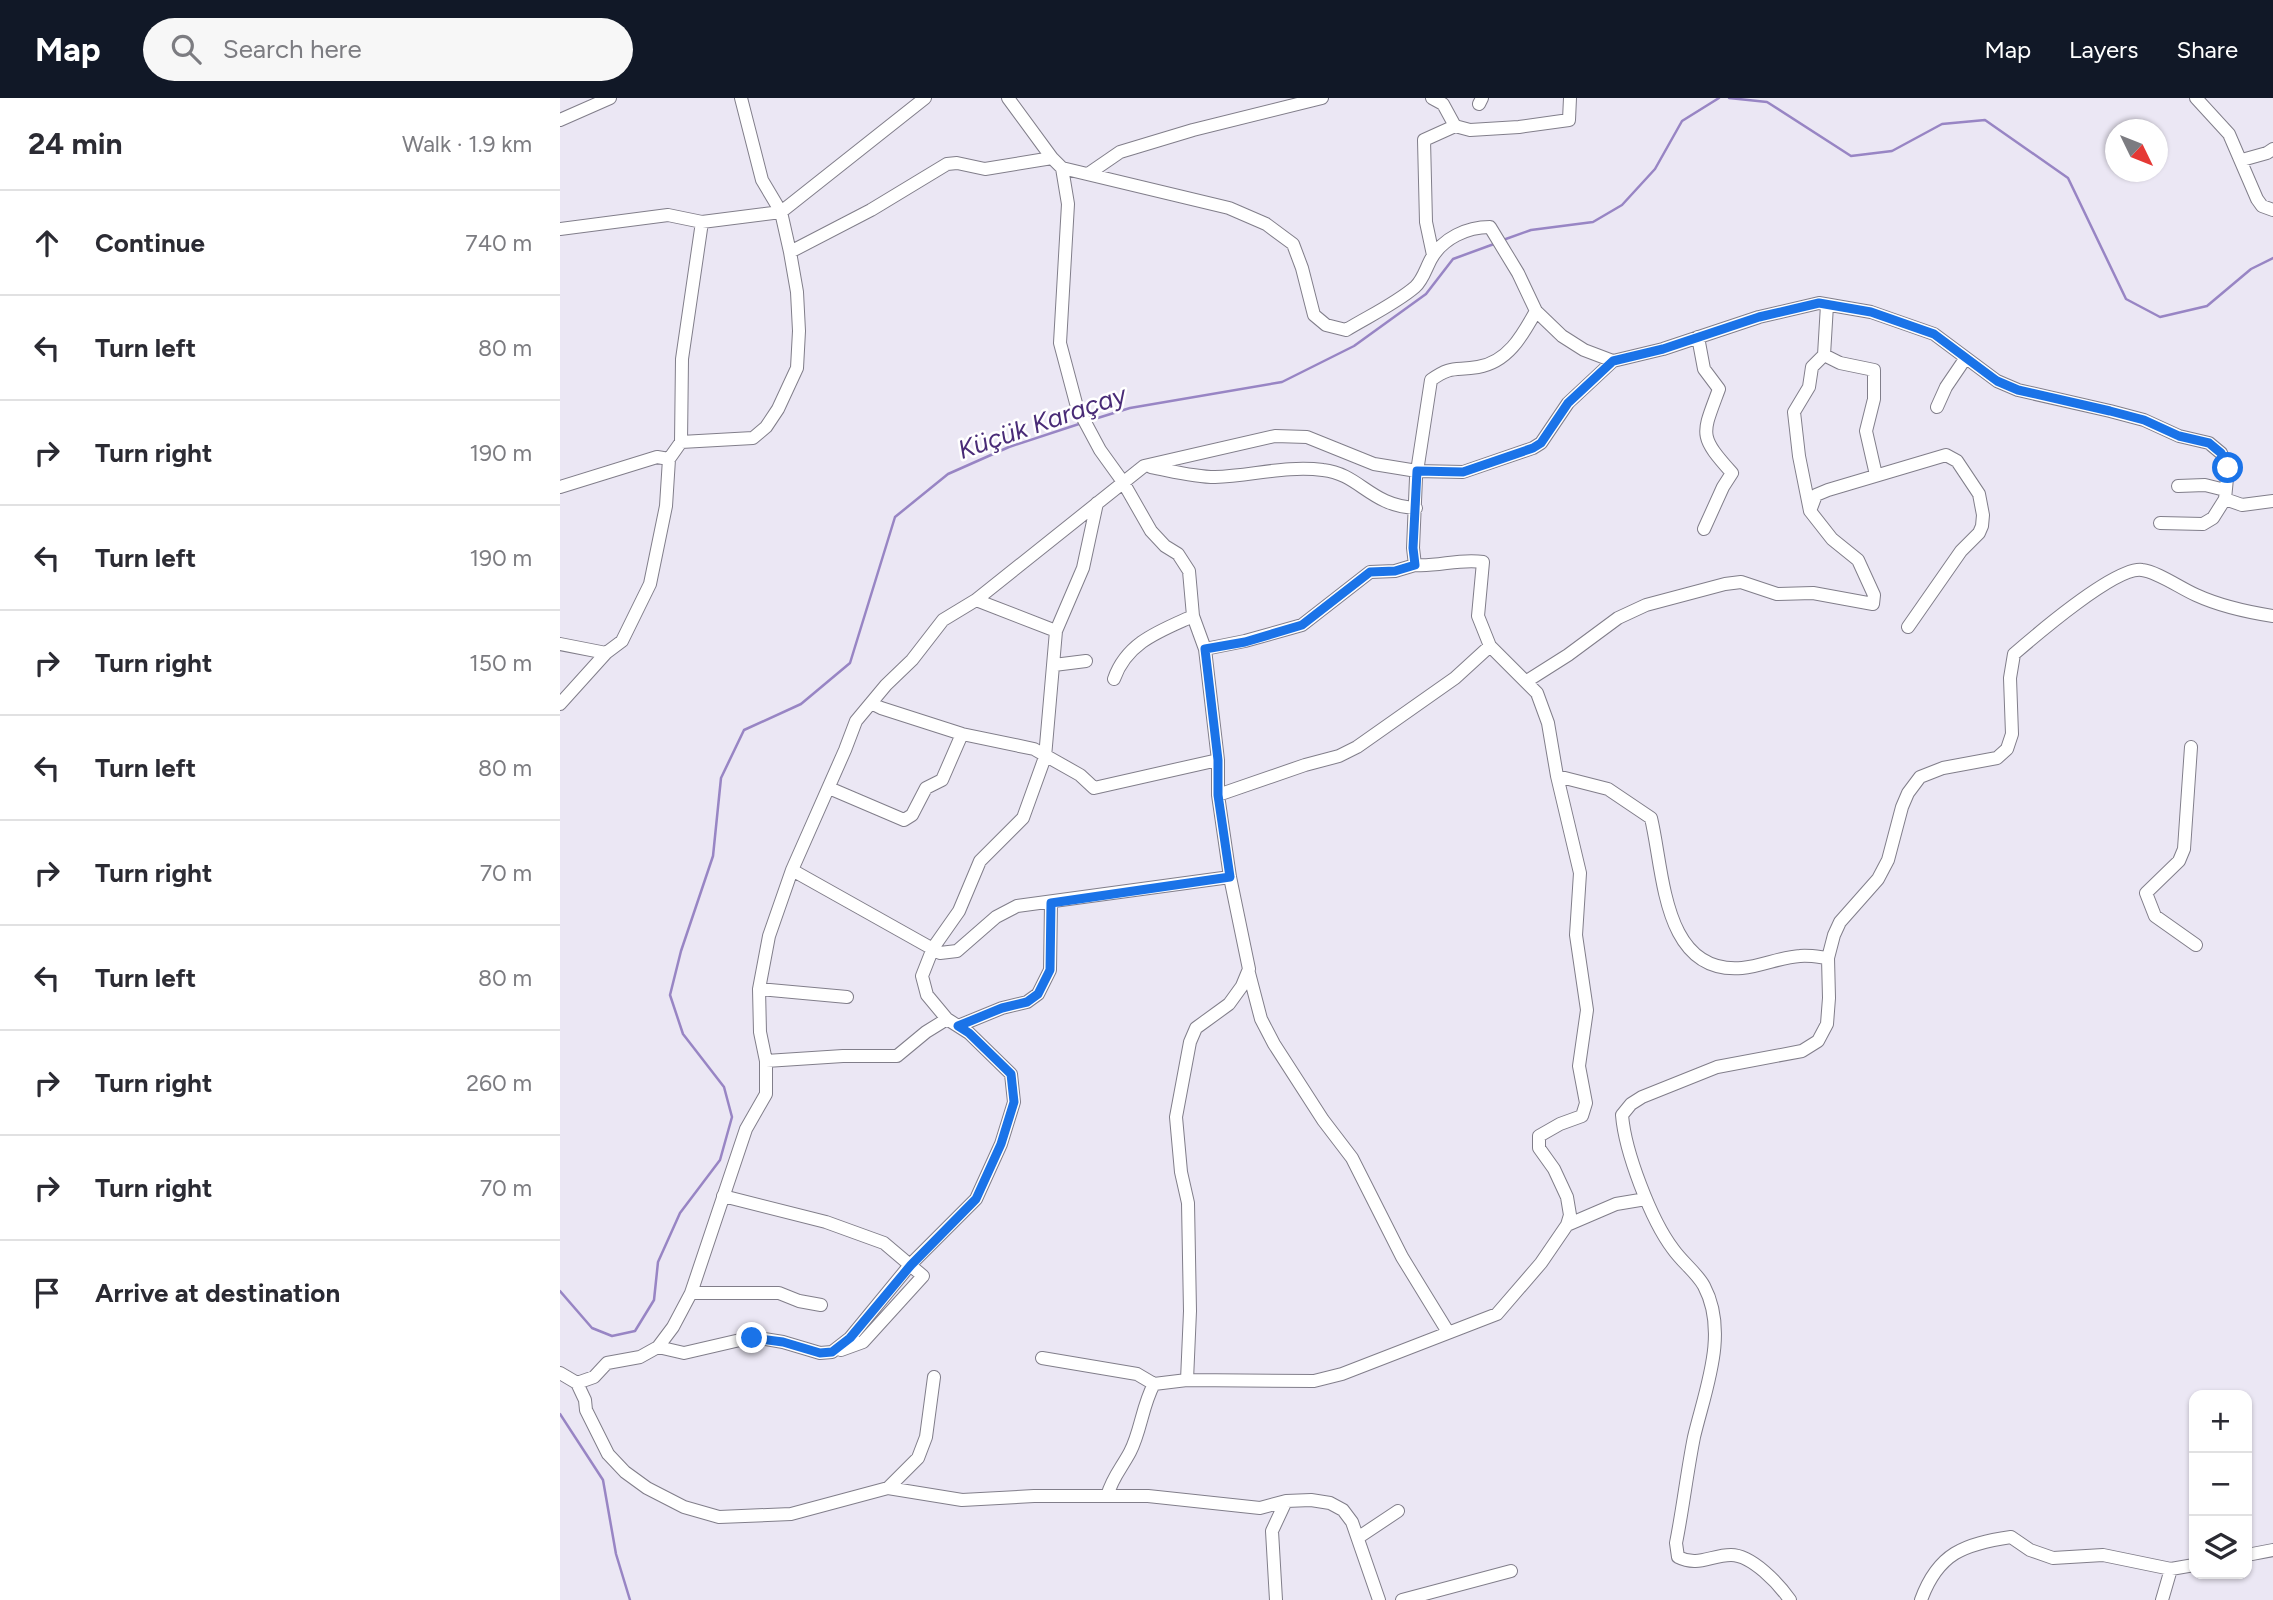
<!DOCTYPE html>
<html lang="en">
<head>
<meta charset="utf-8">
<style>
  :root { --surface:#fff; --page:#f7f7f7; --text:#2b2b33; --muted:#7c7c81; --line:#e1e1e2; --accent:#111827 }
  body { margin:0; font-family:Figtree,sans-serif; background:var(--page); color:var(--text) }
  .controls { position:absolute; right:21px; bottom:21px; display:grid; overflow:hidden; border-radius:14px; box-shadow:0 2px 5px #0004 }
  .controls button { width:63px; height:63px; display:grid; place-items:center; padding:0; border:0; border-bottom:2px solid var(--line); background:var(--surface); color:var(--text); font:35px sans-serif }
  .compass { position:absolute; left:1545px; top:21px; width:63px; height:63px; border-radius:50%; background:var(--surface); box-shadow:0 2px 5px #0004; rotate:133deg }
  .stop { position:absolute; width:21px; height:21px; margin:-16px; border:5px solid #1a73e8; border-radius:50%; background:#fff }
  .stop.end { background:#1a73e8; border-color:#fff; box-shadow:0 2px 7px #0008 }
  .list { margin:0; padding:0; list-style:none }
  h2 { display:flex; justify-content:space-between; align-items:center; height:91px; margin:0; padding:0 28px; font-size:30px }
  h2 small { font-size:23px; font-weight:400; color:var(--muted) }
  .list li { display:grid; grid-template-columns:46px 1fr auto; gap:21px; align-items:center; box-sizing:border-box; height:105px; padding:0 28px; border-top:2px solid var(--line) }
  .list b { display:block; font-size:26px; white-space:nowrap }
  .list em { font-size:23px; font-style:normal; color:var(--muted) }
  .icon { flex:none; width:38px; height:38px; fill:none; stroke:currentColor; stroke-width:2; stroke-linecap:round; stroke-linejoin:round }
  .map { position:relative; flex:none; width:1713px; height:1502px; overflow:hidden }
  header { display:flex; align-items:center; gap:42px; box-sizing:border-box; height:98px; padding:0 35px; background:var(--accent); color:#fff }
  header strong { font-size:33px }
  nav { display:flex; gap:38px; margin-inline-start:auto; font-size:24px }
  .search { width:490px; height:63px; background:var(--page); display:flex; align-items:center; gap:18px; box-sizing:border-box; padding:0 24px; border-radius:38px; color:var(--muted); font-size:26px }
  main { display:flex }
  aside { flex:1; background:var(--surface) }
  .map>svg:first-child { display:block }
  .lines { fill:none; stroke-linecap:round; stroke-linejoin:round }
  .stream { stroke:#9885c4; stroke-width:2.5 }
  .minor-casing { stroke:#817e8a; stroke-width:14 }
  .minor { stroke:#fff; stroke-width:12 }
  .route { stroke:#1a73e8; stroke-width:9 }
  .labels { text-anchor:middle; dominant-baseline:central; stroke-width:5; stroke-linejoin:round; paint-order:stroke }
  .water-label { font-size:26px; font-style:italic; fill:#492b77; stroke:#fff }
</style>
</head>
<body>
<header>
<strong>Map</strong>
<div class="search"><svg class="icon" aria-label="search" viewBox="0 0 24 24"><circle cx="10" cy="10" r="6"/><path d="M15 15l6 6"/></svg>Search here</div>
<nav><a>Map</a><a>Layers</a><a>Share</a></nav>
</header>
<main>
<aside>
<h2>24 min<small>Walk · 1.9 km</small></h2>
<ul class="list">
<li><svg class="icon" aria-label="ahead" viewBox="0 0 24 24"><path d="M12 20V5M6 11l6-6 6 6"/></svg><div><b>Continue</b></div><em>740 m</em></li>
<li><svg class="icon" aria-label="left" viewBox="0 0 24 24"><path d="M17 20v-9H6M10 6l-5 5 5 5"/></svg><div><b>Turn left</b></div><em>80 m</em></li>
<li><svg class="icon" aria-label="right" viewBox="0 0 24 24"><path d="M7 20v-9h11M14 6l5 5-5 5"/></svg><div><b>Turn right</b></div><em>190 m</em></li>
<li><svg class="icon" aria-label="left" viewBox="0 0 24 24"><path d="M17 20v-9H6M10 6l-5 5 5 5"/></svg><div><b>Turn left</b></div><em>190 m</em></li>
<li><svg class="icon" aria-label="right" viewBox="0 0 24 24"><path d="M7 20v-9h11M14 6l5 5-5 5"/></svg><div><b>Turn right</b></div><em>150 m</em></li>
<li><svg class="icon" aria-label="left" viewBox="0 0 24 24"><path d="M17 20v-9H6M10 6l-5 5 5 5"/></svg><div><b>Turn left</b></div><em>80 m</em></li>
<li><svg class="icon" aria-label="right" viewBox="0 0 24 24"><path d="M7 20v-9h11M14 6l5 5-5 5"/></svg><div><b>Turn right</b></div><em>70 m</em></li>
<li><svg class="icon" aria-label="left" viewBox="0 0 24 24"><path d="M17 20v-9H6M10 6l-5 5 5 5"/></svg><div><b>Turn left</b></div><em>80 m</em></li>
<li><svg class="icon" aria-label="right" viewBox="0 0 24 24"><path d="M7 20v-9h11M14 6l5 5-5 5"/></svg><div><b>Turn right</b></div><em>260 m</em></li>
<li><svg class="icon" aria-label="right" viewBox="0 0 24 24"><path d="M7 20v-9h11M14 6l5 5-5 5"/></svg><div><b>Turn right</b></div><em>70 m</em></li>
<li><svg class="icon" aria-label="arrive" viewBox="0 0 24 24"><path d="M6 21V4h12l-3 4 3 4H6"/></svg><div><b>Arrive at destination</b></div></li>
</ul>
</aside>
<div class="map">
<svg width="1713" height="1502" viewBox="0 0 1713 1502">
  <rect width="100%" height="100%" fill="#ebe7f4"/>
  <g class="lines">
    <path class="stream" d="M1169 0 1207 4 1291 58 1332 53 1382 26 1425 22 1508 80 1566 201 1600 219 1647 208 1691 171 1713 160
      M943 142 971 132 1033 124 1062 107 1095 71 1122 23 1159 0
      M528 323 570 310 722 284 794 248 866 196 893 161 934 146
      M0 1193 32 1230 52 1238 75 1233 94 1202 98 1164 120 1115 160 1062 172 1019 164 989 123 936 110 897 121 853 153 758 161 680 184 632 241 606 290 565 335 419 388 376 449 349 522 325
      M0 1316 43 1382 56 1456 70 1502"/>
    <defs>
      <path id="minor" d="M448 0 492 60 502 70 669 110 706 126 733 146 742 170 754 217 766 227 786 232C809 218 835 206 855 189 863 182 866 170 871 161 883 140 907 129 930 129L958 175 976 213 1002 238 1024 252 1053 263 1103 251 1199 219 1259 205 1311 214 1374 236 1437 283 1458 292 1550 313 1584 322 1619 338 1649 345 1661 355 1668 370 1665 401 1682 407 1713 403
        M872 0 883 6 895 28
        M1636 0 1669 36 1697 101 1702 108 1713 112
        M919 6 922 0
        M0 22 50 0
        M1682 62 1707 55 1713 51
        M502 70 508 106 500 245 517 309 540 352 563 384 591 433 605 448 618 456 629 473 633 518 645 551 658 662V697L670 779 689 871 682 888 669 906 636 930 630 944 616 1019 621 1074 628 1105 630 1213 627 1282
        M528 76 560 54 633 32 762 0
        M0 131 108 117 142 124 221 114 365 0
        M230 154 311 112 387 66 397 65 425 71 492 60
        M873 157 866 124 864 42 895 28 910 32 959 29 1009 22 1010 0
        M1138 239 1144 271 1159 291C1142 337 1138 337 1172 375L1163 389 1144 431
        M1264 257 1280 265 1314 272V301L1306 333 1316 377
        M1377 309 1386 289 1405 261
        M121 344 193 340 206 329 218 311 237 270 239 233 237 194 230 154 221 114 202 82 181 0
        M109 361 121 344 122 261 142 124
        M591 369C612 373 634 379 655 379 691 378 727 367 763 372 800 376 810 408 856 410
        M1618 388 1645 387 1665 392
        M0 389 97 359 109 361 106 408 90 486 62 543 46 555 0 606
        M1250 413 1256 397 1268 392 1386 357 1397 363 1419 396 1423 417 1422 428 1419 435 1401 453 1348 529
        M1600 425 1643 426 1653 420 1665 401
        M416 502 496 533 523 470 537 405
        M0 546 46 555
        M645 551 685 543 742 527 810 474 835 473 855 467
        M494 567 526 563
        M554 581C567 544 600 533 633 518
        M967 583 1008 557 1058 520 1086 507 1165 486 1181 484 1217 496 1253 495 1313 506 1314 497 1298 462 1272 441 1250 413 1239 358 1234 314 1249 289 1252 269 1264 257 1267 207
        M311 605 321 610 402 636 474 651 520 677 534 690 658 662
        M1631 649 1624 751 1619 763 1586 795 1595 818 1636 847
        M997 678 1048 691 1091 720C1104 773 1102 877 1182 870 1202 868 1221 859 1240 858 1249 857 1259 859 1268 860
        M269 690 344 722 352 717 366 690 382 682 402 636
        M658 697 745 667 779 658 797 649 895 580 930 548
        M232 772 380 855 397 853 436 819 457 808 670 779
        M689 875 701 921 714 946 763 1022 792 1060 842 1159 888 1234
        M199 891 287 899
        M398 928 442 910 467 904 478 896 490 872 491 805
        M206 963 283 958H337L366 934 387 921 367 897 362 878 373 850 399 813 420 763 463 720 485 659 496 533
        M163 1098 266 1124 324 1145 363 1178 303 1244 281 1252
        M1007 1127 1056 1106 1086 1101
        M131 1195H219L239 1203 261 1207
        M98 1249 124 1255 193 1239 223 1244 260 1255 272 1254 290 1240 350 1167 416 1101 441 1046 454 1004 451 976 409 935 387 921
        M482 1260 577 1276 594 1286
        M0 1275 17 1285 25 1302 26 1312 48 1356 65 1374 87 1390 124 1409 159 1419 231 1416 328 1390 402 1402 474 1398H588L700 1410 726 1403 751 1402 770 1405 783 1412 792 1424 819 1502
        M17 1285 34 1279 47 1265 80 1259 98 1249 113 1229 131 1195 186 1031 206 996V963L200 934 199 891 209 838 232 772 285 652 296 623 326 587 352 562 383 522 416 502 584 368 715 338 747 339 814 366 857 373 903 374 973 350 981 345 1008 305 1053 263
        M328 1390 358 1360 366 1339 374 1279
        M547 1398C553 1378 561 1371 570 1354 581 1333 582 1308 594 1286L627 1282 754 1283 782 1276 937 1216 981 1165 1007 1127 1010 1117 1007 1099 994 1071 979 1050V1038L1000 1026 1022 1018 1026 1005 1019 968 1027 912 1016 837 1020 775 997 678 988 625 977 595 930 548 918 518 923 464C900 460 878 469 855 467L853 450 856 380 871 282C892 267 895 273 918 269 948 264 962 238 976 213
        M799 1439 838 1413
        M1687 1457 1713 1452
        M716 1502 712 1433 726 1403
        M842 1502 951 1473
        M1230 1502C1219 1486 1192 1457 1171 1457 1151 1457 1138 1469 1118 1459L1116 1445C1123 1410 1127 1374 1134 1339 1145 1292 1169 1235 1144 1188 1137 1175 1122 1164 1113 1151 1091 1122 1065 1054 1062 1017L1071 1006 1082 999 1157 969 1242 953 1258 943 1267 926 1269 900 1268 860 1274 837 1280 824 1318 781 1328 762 1342 709 1348 695 1360 679 1383 670 1437 660 1447 651 1452 636 1450 580 1454 556C1476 537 1556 468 1582 472 1598 474 1620 490 1636 497 1660 508 1687 514 1713 518
        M1361 1502C1378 1455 1404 1446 1451 1439L1470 1452 1493 1460 1543 1457 1611 1471 1634 1467
        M1602 1502 1611 1471"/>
    </defs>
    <use href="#minor" class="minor-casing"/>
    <use href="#minor" class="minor"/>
  </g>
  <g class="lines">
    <path class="route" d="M192 1240 223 1244 260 1255 272 1254 290 1240 351 1167 416 1101 441 1046 454 1004 451 976 409 935 398 928 442 910 467 904 478 896 490 872 491 805 670 779 658 697V662L645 551 685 544 742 527 810 474 835 473 855 467 853 450 857 373 903 374 973 350 981 345 1008 305 1053 263 1103 251 1199 219 1259 205 1311 214 1374 236 1437 283 1458 292 1550 313 1584 322 1619 338 1649 345 1661 355 1668 370"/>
  </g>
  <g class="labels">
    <g class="water-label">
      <text transform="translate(482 324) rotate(-19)">Küçük Karaçay</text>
    </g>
  </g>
</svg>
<div class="controls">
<button>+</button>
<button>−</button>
<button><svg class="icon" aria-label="layers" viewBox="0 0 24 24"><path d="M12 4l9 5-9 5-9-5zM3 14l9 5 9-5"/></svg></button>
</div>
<svg class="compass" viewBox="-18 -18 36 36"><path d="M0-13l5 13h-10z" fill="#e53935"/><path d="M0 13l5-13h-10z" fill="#7c7c81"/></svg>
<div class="stop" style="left:1668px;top:370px"></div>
<div class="stop end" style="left:192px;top:1240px"></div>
</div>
</main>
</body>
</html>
